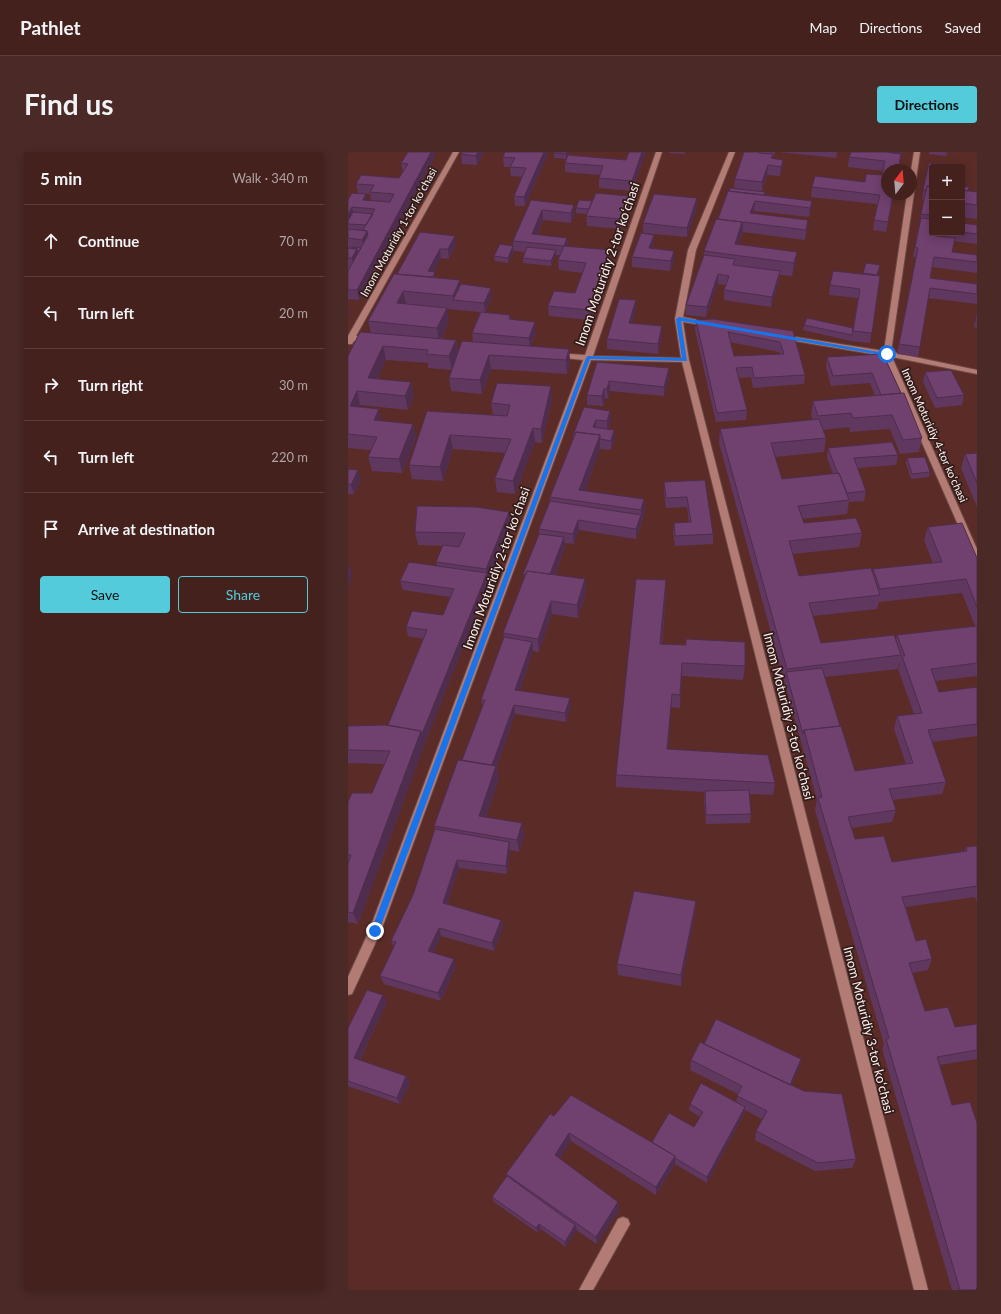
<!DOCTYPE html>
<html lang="en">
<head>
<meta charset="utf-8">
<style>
  :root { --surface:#44211d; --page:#4b2926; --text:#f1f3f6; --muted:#afa3a4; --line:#5c3e3b; --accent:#53cbdb }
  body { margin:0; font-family:Lato,sans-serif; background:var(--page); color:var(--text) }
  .controls { position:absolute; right:12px; top:12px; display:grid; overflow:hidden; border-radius:4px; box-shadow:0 2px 10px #0003 }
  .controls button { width:36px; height:36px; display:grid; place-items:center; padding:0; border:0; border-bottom:1px solid var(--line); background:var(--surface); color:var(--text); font:20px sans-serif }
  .compass { position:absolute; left:533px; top:12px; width:36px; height:36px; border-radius:50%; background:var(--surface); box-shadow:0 2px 10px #0003; rotate:16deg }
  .stop { position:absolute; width:12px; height:12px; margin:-9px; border:3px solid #1a73e8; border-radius:50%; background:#fff }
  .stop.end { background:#1a73e8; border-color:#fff; box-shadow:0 1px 4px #0008 }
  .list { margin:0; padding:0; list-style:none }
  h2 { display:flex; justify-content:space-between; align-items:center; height:52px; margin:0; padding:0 16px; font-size:17px }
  h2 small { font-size:13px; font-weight:400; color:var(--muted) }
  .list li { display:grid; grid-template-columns:26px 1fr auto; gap:12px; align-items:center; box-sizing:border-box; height:72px; padding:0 16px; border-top:1px solid var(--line) }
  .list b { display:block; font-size:15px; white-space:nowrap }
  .list em { font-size:13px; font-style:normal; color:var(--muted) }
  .actions { display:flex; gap:8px; padding:12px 16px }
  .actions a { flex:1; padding:9px 0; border:1px solid var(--accent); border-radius:4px; text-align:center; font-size:14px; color:var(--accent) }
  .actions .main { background:var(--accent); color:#111 }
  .icon { flex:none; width:22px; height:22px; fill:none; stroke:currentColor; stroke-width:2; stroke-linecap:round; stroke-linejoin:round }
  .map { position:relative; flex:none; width:629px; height:1138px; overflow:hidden; border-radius:4px }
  header { display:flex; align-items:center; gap:24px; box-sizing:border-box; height:56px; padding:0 20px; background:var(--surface); border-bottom:1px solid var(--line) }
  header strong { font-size:19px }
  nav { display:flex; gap:22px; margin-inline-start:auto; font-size:14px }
  .intro { display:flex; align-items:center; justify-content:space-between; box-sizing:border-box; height:96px; padding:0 24px }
  h1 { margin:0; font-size:28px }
  .button { padding:10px 18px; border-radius:4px; background:var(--accent); color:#111; font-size:14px; font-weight:700 }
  main { display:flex; gap:24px; padding:0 24px }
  aside { flex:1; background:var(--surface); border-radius:4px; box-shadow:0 2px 10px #0003 }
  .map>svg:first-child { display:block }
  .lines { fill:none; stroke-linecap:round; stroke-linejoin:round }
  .minor-casing { stroke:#6c4845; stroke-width:2 }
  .minor { fill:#b27b74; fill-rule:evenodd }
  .wall { fill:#60375f; fill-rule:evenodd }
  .shaded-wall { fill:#4e2d4e }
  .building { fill:#70406f; stroke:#4e2d4e; fill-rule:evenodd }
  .route { fill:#1a73e8 }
  .labels { text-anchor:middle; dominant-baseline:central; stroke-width:3.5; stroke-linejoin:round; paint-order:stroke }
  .far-street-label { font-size:11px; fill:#fef1ef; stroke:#321c19 }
  .street-label { font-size:13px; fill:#fef1ef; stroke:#321c19 }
</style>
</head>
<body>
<header>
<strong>Pathlet</strong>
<nav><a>Map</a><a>Directions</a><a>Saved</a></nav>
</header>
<div class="intro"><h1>Find us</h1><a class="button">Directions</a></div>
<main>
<aside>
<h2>5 min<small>Walk · 340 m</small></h2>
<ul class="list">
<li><svg class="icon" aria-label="ahead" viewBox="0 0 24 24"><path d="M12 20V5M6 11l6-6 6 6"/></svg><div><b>Continue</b></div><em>70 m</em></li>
<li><svg class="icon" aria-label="left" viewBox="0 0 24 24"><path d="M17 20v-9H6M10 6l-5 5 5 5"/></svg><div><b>Turn left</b></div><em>20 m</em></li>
<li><svg class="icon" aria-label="right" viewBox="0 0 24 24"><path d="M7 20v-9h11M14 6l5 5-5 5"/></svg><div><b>Turn right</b></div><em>30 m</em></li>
<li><svg class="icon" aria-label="left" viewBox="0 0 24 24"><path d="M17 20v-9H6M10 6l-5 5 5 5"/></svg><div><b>Turn left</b></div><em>220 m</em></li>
<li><svg class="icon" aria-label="arrive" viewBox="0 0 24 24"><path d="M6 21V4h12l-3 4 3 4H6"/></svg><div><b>Arrive at destination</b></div></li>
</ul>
<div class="actions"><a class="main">Save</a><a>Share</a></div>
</aside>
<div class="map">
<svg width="629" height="1138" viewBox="0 0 629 1138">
  <rect width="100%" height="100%" fill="#5b2c27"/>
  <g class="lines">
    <defs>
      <path id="minor" d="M105 0H111L8 184 22 185 26 187 22 189H6L4 192H0V184Z
        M308 0H314L245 204 333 206 327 167 340 98 381 0H387L348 98 335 165 360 170 364 172 360 174 335 170 341 208 580 1138H566L334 210 243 208 33 779 4 842 0 843V825L21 779 235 208 207 205 203 203 207 201 237 203Z
        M566 0H572L543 200 629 218V222L544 205 629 397V410L625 407 536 204 435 187 431 185 435 183 536 199 559 42H563V18Z
        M275 1065 280 1067 282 1072 245 1138H231L270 1067Z"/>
    </defs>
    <use href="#minor" class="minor-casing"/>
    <use href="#minor" class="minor"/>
  </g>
  <path class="wall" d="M114 0H136L129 13 114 12 113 2Z
    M157 0H201L177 54H167L166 44 174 25 163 24 162 15H156L155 5Z
    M221 0 220 3 278 8 298 0 284 39 251 36V26L252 23 217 20V11L218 7 206 6V1Z
    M321 0H337L336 2 321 1Z
    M396 0H427L426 4H425L424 7 435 8 434 17 432 24 419 23 414 39 417 43 464 49 463 58 461 65 406 59 405 61 459 78 457 88 395 80 390 92 449 100 447 114 444 124 432 123 431 129 423 155 376 148V138L378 133 370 132 358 165 338 163V153L356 103V99L381 39 386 36 387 27Z
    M431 0H489L488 6Z
    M581 0H599L598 4 581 2Z
    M554 1 550 18H539L546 42 538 80 525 78 529 52 463 45 464 35 517 30 534 23 535 19 500 15 501 5Z
    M87 4 11 148 0 147V77L15 78H16L0 77V48L23 49 22 42 10 41 8 32 51 26 55 20 53 11Z
    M581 11 584 15V81H614V71L629 73V92L606 89 604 100 629 103V121L584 115 582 126 629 132V152L580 146 570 205 549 202 568 105H565L576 48 574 47ZM587 82 598 84V85L587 84Z
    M614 34 620 39 629 40V67L614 65Z
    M349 46V56L339 85 295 81V71Z
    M183 48 227 62 223 71 195 68 189 83 219 86 220 94 262 108 241 168 201 164 200 154 227 141 235 121 211 118 210 108 212 103H208L203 114 175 111V106L177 100 166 99 160 111 147 109 146 104 165 94V89Z
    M281 54 273 77 239 74 238 64 239 62 228 61V56Z
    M72 80 108 93 101 107 93 106 86 120 88 126 113 132 144 145 137 161 162 163 163 168 188 180 183 194 221 197 222 211 219 222 143 217 134 242 103 239 101 226 104 218 80 216V211L38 208 29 227 66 244 60 258 12 253 11 255 34 269 65 272 68 286 54 321 24 319 20 305 23 298 0 296V204L23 181 20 169 49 122ZM99 157 132 160 124 181 125 190 110 201 108 188 93 187 101 170Z
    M306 92 304 96 326 99V109L322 119 284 115V105Z
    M518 111 532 113 529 124H532L522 191 503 189 455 178 456 173 505 176 510 146 481 143 482 133 515 122Z
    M629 156V176L626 175Z
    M288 158 284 171 314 184 310 202 259 197V187Z
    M348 168 445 179 457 223 456 232 405 236 403 225 390 226 399 258 398 268 368 270 347 178ZM382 190 431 200 432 202 386 204Z
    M535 202 574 286 571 300 552 302 542 277 502 280 501 275 475 278 478 286 476 300 427 305 434 327 485 322 479 306 480 296 550 303 548 313 509 316 518 339 516 349 501 350 499 362 454 367 456 371 514 381 511 395 445 402 451 424 524 421 525 417 585 411 576 388 580 375 629 406V524L587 529 591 540 629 535V584L584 590 598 630 594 642 544 648 548 658 544 670 504 676 507 687 544 710 616 699 618 695 629 694V751L627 745 558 755 568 789 584 807 580 818 564 821 577 859 607 875 629 872V907L591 913 629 1138H604L534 897 536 892 467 658 469 648 371 291 372 277 465 268 463 263 465 249 527 244 522 231 483 234 478 215 479 205ZM614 441 627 474 549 483 548 489 473 491 465 464 529 457 531 450ZM551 511 552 512 550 517 566 562 549 564 546 577 558 612 507 619 492 574 477 525 550 517Z
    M249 210 321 226 316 244 262 239 260 247 257 246 255 254 239 253V243Z
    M577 220 616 243 614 253 587 256 575 230Z
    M204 248 194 291 187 290 167 342 149 340 147 326 158 301 105 297 95 329 64 327 61 313 79 259 145 263 143 251Z
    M236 255 262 259 263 269 260 277 267 287 263 298 252 297 237 339 296 347 297 361 288 387 231 378 226 392 216 391 217 395 207 423 237 427 238 441 230 466 204 462 191 500 185 499 172 538 223 555 218 570 167 562 149 615 151 627 138 665 174 671 176 684 171 700 162 698 159 722 111 716 99 753 153 768 155 776 146 799 93 784 85 801 108 814 93 849 36 832 32 824 46 795 43 789 65 743 87 677 86 674 114 608 135 554 133 548 156 485 155 481 176 426 175 422 191 382V377L202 349V345L225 287V283Z
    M629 301V355L613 316 617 302Z
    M559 306 582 320 581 325 563 327 558 311Z
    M0 317 13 328 6 342H0Z
    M357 328 365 382V392L327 394 325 380 326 371 341 370 339 355 318 356 316 340V330Z
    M161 360 163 374 77 591 10 772 0 770V650L24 641 36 612 0 611V574L40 573 76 487 60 484 58 475 95 463 102 445 55 438 52 429 89 414 88 410 95 394 70 393 67 380Z
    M318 428V442L314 492 397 514 395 528 334 524 332 556 323 555 320 597 427 631 425 643 402 642 403 662 402 671 358 672 356 648 357 640 268 635V623Z
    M348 749 347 760 333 834 270 823 269 812Z
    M35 843 39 850 12 908 58 924 62 931 52 952 0 934V876Z
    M356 892 453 907 452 914 443 933 508 1007 504 1016 467 1019 407 988 408 979 414 967 397 958 396 962 359 1031 327 1012 308 1043 223 989 212 1007 270 1050 271 1058 249 1092 228 1078 218 1095 193 1077 190 1081 146 1050 144 1045 159 1024 158 1022 206 964 304 990 346 975 352 965 341 958 342 952 388 951 390 942 342 918 343 908Z"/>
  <path class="shaded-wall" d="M83 0H87V4L11 148 9 138Z
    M130 0H136L129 13 128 4Z
    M196 0H201L177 54 176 45Z
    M219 0H221L218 7V2Z
    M294 0H298L284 39V29Z
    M435 8 434 17 432 24 433 15Z
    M420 13 419 23 414 39V30Z
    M18 42 20 52 15 48Z
    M281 44V54L273 77V67Z
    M349 46V56L339 85V76Z
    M407 49 406 59 402 70V61Z
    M464 49 463 58 461 65 462 56Z
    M226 53 227 62 223 71V61Z
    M4 55 6 65 0 72V62Z
    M194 58 195 68 185 91 184 82Z
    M460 68 459 78 457 88 458 78Z
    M394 70 393 84 387 103V92Z
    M395 70V80L393 84 394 74Z
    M19 79 22 93 7 120 4 106 9 97 16 96 14 88Z
    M306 83V92L301 106V96Z
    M107 84 108 93 101 107 100 97Z
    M219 86 220 96 216 94Z
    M165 94 166 99 160 111V106Z
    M92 97 93 106 82 129 80 119Z
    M208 98V103L203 114V109Z
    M262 98V108L241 168V158Z
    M326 99V109L322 119 323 109Z
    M449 100 447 114 444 124 446 111Z
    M432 119 431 129 423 155 424 145Z
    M87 120 89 130 83 129Z
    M370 122V132L358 165 359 155Z
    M112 128 114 142 105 148V144Z
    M143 136 144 145 137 161 136 151Z
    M55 139 58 152 49 151Z
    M288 148V158L281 181V171Z
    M0 155 2 161 0 164Z
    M99 156 101 170 91 190 89 176Z
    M187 170 188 180 182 196 181 186Z
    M314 174V184L310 202V192Z
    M108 188 110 202 104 218 101 204Z
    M35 194 38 208 23 240 20 226Z
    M221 197 222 211 219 222 218 208Z
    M141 203 143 217 134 242 132 228Z
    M321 216V226L316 244V235Z
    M261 229 262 239 260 247 259 237Z
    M63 230 66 244 60 258 57 244Z
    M203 234 204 248 194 291 193 277Z
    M256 237 257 246 255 254 254 244Z
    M9 239 12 253 5 268 2 254Z
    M31 257 34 271 26 268Z
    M262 259 263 269 259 279V269Z
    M248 268V277L245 275Z
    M65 272 68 286 54 321 51 307Z
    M185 276 187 290 167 342 165 329Z
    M266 278 267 287 263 298V289Z
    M102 283 105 297 95 329 92 315Z
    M252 283V297L233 350 231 338Z
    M10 318 13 328 6 342 3 333Z
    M296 347 297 361 293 372V358Z
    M161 360 163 374 77 591 10 772 5 761 73 579 139 421 138 417Z
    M293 363V372L288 387V377Z
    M230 368 231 378 226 392 225 382Z
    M216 385 217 395 202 436 201 426Z
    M0 409 4 422 0 437Z
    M237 427 238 441 230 466 229 453Z
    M318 428V442L312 505V492Z
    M203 449 204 462 191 500 190 487Z
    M184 490 185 499 169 547 167 538Z
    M334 511V524L332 556V543Z
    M324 542 323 555 319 610V597Z
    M222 546 223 555 218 570 217 561Z
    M166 553 167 562 149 615 151 627 134 676 131 664 143 617Z
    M174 671 176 684 171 700 169 688Z
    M161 690 162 699 159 722 158 714Z
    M109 708 111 716 97 759 95 751Z
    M348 749 347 760 333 834V823Z
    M153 768 155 776 146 799 144 791Z
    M91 776 93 784 83 807 80 799Z
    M106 807 108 814 93 849 90 841Z
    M35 843 39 850 9 913 6 906Z
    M453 907 452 914 439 942 441 935Z
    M58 924 62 931 52 952 49 946Z
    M397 955 396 962 359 1031V1025Z
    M221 981 223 989 209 1012 207 1003Z
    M327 1004V1012L308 1043V1035Z
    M270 1050 271 1058 249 1092 248 1085Z
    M191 1072 193 1077 190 1081 188 1076Z
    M227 1073 229 1078 218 1095 217 1090Z"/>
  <path class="building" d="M60 0H83L9 138H0V119L20 83 19 79 15 78 27 57 4 55 0 62V48L4 41 18 42 15 48 42 50 46 42 22 40 26 33 8 32 13 23 51 26 60 12 53 11Z
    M114 0H130L128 4 113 2Z
    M157 0H196L176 45 166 44 178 16 162 15 167 6 155 5Z
    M206 0H219L218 2 206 1Z
    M281 0H294L284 29 251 26 255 14 217 11 220 3 278 8Z
    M396 0H411V1L425 2 423 6 435 8 433 15 420 13 414 30 387 27Z
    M503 0H539L553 2 550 18H539V42H545L540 70 526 68 532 43 464 35 467 24 517 30 518 22 534 23 537 9 501 5Z
    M539 0 554 1 553 6V2Z
    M581 11 613 15H584V35L579 34 578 38H575Z
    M579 34 584 35V63L573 62Z
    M614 34 621 35 620 39 614 38Z
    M382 36 417 40 416 43 381 39Z
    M614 38 629 40V53L614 51Z
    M380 39 464 49 462 56 407 49 402 61 460 68 458 78 395 70 394 74V70L370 67Z
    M248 41 281 44 273 67 238 64Z
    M306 42 349 46 339 76 295 71Z
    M183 48 226 53 223 61 194 58 184 82 219 86 216 94 165 89Z
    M231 48 244 49 241 57 228 56Z
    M5 60 25 62 18 73 0 72V69Z
    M573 66 584 67V81H587V84L607 86 604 100 629 103V110L586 105 582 126 629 132V142L582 136 572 195 551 192 570 96 567 95Z
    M368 67 394 70 387 92 449 100 446 111 356 99Z
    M614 71 629 73V82L614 80Z
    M0 77 19 79 14 88 0 86Z
    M72 80 107 84 100 97H92L80 119 87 120 85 125 49 122Z
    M293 81 306 83 301 96 326 99 323 109 284 105Z
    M152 92 165 94 160 106 146 104Z
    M216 94 262 98 241 158 200 154 206 139 227 141 238 111 210 108Z
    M4 95 13 96 10 101 9 97 4 96Z
    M179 95 208 98 203 109 175 106Z
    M0 96 9 97 4 106H0Z
    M356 103 387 107 385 113 432 119 424 145 376 138 381 124 370 122 359 155 338 153Z
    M518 111 532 113 529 123 515 121Z
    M485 119 532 124 524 181 505 179 512 137 482 133Z
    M46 122 112 128 105 144 55 139 49 151 99 156 89 176 20 169Z
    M113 132 143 136 136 151 105 148Z
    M271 147 288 148 281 171 314 174 310 192 259 187Z
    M629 158V170H627Z
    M133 160 162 163 161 167 187 170 181 186 124 181Z
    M459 166 505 176 504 183 456 173Z
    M365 167 445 179 457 223 406 226 404 215 388 216 399 258 369 261 348 168ZM380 180 432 190 436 202 386 204Z
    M12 180 108 188 101 204 78 202 80 198 35 194 20 226 63 230 57 244 9 239 2 254 31 257 26 268 65 272 51 307 20 305 29 285 0 282V204Z
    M114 189 221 197 218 208 141 203 132 228 101 226Z
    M535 202 553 241 533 243 524 221 485 224 479 205Z
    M249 210 321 216 316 235 261 229 259 237H256L254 244 239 243Z
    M603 218 616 243 589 246 577 220Z
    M149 231 203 234 193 277 185 276 165 329 147 326 163 287 102 283 92 315 61 313 79 259 159 264 162 253 143 251Z
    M556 241 574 286 555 288 544 263 505 266 503 261 470 264 465 249Z
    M236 255 262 259 259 269 248 268 245 275 266 278 263 289 252 287V283L228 280 226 283H225Z
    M471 267 478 286 423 291 434 327 491 321 501 348 450 354 456 371 508 366 514 381 441 389 451 424 523 416 532 443 461 451 473 491 546 483 553 503 439 517 372 277Z
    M228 280 252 283 231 338 296 347 293 358 202 345Z
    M544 290 550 303 506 306 518 339 499 341 491 321 490 322 480 296Z
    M629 301V331L617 302Z
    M577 305 582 320 564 322 559 306Z
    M0 317 10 318 3 333 0 332Z
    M357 328 365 382 327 384 326 371 343 370 339 345 318 346 316 330Z
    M202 349 293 363 288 377 230 368 225 382 191 377Z
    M69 354 128 355 161 360 138 417 88 410 95 393 111 395 117 381 67 380Z
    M614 371 629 406V455L618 427 532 437 525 417 594 410 580 375Z
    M191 382 216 385 202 422 179 419 177 423 175 422Z
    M61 410 139 421 74 582 73 579 40 573 79 478 58 475 64 459 95 463 106 437 52 429Z
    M179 419 237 427 229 453 203 449 190 487 155 481Z
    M288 427 318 428 312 492 338 493V487L397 490V514L334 511 332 543 324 542 319 597 420 603 427 631 268 623Z
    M629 474V511L583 517 591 540 629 535V572L580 578 598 630 541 637 548 658 500 665 507 687 536 684 544 710 619 699 618 695 629 694V734L554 745 568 789 578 787 584 807 561 811 577 859 600 855 607 875 629 872V898L589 905 604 953 622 950 629 971V1138H612L538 887 541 886 470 646 474 645 456 578 493 574 507 619 565 611 549 564 574 561 554 504H557L549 483Z
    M156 485 184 490 167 538 222 546 217 561 166 553 144 613 114 608 137 548H133Z
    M474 516 492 574 456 578 455 582 438 520Z
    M37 573 73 579 5 761 0 760V712L3 703H0V650L4 641H24L42 599 0 598V574Z
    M110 608 148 614 131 664 174 671 169 688 86 674Z
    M401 638 403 662 358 663 357 639Z
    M87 677 161 690 158 714 109 708 95 751 153 768 144 791 91 776 80 799 106 807 90 841 32 824 48 790 43 789 65 743Z
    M286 739 348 749 333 823 269 812Z
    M19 838 35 843 6 906 58 924 49 946 0 929V876Z
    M368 867 453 907 442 933 356 892Z
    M352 890 456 939 494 942 508 1007 470 1011 408 979 419 959 389 944 394 934 343 908Z
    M353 931 397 955 359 1025 327 1006V1004L304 990 321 961 346 975 355 960 342 952Z
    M223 943 327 1004 308 1035 221 981 207 1003 270 1050 248 1085 158 1022 202 962 206 964Z
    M159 1024 227 1073 217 1090 191 1072 188 1076 144 1045Z"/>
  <path class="route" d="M331 165 542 202 539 204 333 169 339 209 242 207 31 779 30 781H24L23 779 238 206 240 204 334 206 328 167Z"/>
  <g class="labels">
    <g class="far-street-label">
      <text transform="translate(50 80) rotate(-61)">Imom Moturidiy 1-tor koʻchasi</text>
      <text transform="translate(587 283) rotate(66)">Imom Moturidiy 4-tor koʻchasi</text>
    </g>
    <g class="street-label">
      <text transform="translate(259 112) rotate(-71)">Imom Moturidiy 2-tor koʻchasi</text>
      <text transform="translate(148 416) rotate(-70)">Imom Moturidiy 2-tor koʻchasi</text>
      <text transform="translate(441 564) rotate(76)">Imom Moturidiy 3-tor koʻchasi</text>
      <text transform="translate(521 878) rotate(76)">Imom Moturidiy 3-tor koʻchasi</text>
    </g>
  </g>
</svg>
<div class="controls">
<button>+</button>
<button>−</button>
</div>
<svg class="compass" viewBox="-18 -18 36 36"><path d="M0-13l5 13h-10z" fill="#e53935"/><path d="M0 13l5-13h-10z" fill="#afa3a4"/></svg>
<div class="stop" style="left:539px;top:202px"></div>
<div class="stop end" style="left:27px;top:779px"></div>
</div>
</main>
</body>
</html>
